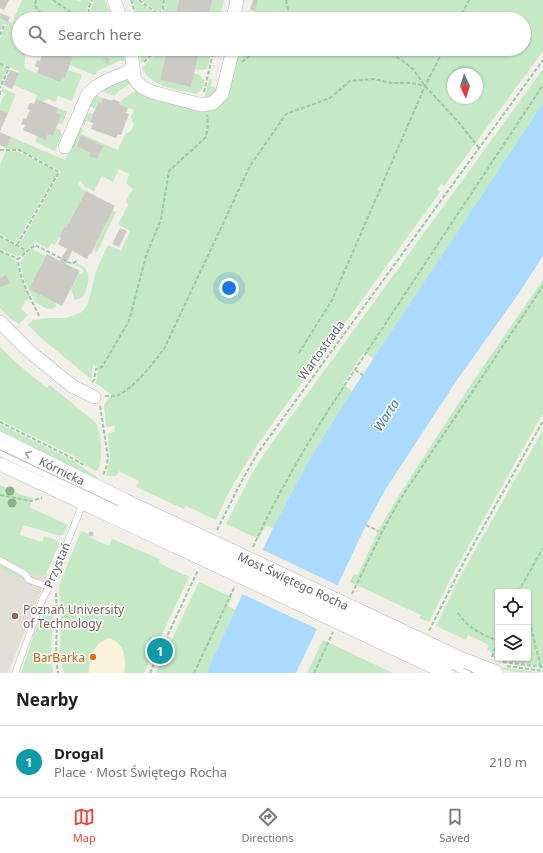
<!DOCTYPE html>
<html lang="en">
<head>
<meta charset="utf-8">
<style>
  :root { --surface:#fff; --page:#f2f2f2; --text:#222; --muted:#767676; --line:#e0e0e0; --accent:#ea4335 }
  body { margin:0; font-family:"Noto Sans",sans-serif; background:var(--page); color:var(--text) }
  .controls { position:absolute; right:12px; bottom:12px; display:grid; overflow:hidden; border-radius:4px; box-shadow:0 1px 3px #0004 }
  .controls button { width:36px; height:36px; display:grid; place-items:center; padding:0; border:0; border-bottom:1px solid var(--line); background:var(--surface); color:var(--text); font:20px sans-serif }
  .compass { position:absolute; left:447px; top:68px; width:36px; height:36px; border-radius:50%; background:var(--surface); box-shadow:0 1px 3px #0004; rotate:176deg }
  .you { position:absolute; left:229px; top:288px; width:14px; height:14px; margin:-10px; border:3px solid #fff; border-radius:50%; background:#1a73e8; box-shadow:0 0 0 6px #1a73e833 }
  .badge { display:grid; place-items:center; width:26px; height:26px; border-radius:50%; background:var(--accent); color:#fff; font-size:13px; font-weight:700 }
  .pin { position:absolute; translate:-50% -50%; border:2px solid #fff; box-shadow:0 1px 4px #0006 }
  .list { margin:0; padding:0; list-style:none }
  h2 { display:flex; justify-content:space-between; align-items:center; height:52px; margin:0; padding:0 16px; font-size:17px }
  h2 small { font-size:13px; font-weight:400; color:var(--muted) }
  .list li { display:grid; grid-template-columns:26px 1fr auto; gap:12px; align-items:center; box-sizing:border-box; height:72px; padding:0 16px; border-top:1px solid var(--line) }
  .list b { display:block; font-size:15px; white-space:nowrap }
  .list p { margin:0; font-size:13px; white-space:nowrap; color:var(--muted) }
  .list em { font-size:13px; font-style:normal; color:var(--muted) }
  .icon { flex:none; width:22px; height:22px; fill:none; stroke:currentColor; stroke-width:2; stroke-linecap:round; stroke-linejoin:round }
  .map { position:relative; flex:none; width:543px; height:673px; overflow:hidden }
  .search { position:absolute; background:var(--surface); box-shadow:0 1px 3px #0004; left:12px; right:12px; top:12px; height:44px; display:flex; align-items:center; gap:10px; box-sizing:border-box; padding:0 14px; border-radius:22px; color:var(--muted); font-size:15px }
  .sheet { height:124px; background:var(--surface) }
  nav { display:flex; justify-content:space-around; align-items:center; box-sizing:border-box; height:56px; border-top:1px solid var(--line); background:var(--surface); font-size:11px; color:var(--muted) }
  nav a { display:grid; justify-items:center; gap:2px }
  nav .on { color:var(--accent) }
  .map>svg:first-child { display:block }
  .education { fill:#e1ded6 }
  .green { fill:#c5e8c5; fill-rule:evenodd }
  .sand { fill:#fbf3d9 }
  .water { fill:#aadaff }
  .pier { fill:#f1efe8 }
  .building { fill:#cccac5 }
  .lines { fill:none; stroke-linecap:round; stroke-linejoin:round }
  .service-casing { stroke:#b5b8bc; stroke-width:7 }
  .minor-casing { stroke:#b5b8bc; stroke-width:14 }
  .tertiary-casing { stroke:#b5b8bc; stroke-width:17 }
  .path { stroke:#9cc7a9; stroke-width:2; stroke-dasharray:4 2; stroke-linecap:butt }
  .service { stroke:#fff; stroke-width:6 }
  .minor { stroke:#fff; stroke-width:13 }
  .tertiary { stroke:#fff; stroke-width:16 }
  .tram { stroke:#b6b7b8; stroke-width:1 }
  .service-bridge-casing { stroke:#b5b8bc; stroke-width:7; stroke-linecap:butt }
  .minor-bridge-casing { stroke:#b5b8bc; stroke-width:14; stroke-linecap:butt }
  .tertiary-bridge-casing { stroke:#b5b8bc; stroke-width:17; stroke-linecap:butt }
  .service-bridge { stroke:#fff; stroke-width:6 }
  .minor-bridge { stroke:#fff; stroke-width:13 }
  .tertiary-bridge { stroke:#fff; stroke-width:16 }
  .tree { fill:#89b387 }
  .oneway { stroke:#979a9d }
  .education-dot { fill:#8d6e63; stroke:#fff; stroke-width:1.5 }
  .food-dot { fill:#e8710a; stroke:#fff; stroke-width:1.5 }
  .labels { text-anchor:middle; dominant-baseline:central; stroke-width:3; stroke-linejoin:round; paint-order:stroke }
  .street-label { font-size:12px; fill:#5f6368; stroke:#fff }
  .education-label { font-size:12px; fill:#785e54; stroke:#fff; text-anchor:start }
  .food-label { font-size:12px; fill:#c56008; stroke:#fff; text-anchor:end }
  .water-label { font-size:13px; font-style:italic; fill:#4174aa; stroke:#fff }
</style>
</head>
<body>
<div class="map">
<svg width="543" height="673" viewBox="0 0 543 673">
  <rect width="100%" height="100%" fill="#f1efe8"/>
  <path class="education" d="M0 550 48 574 8 673H0Z"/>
  <path class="green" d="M22 0H75L80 2 81 0H90L86 13V19H19V49H26L24 68 59 82 62 77 68 70 82 75 72 101 58 96 55 102 48 99 42 102 36 99 37 95 14 85 19 71 0 63V39L6 25 3 24 0 32V18L12 23Z
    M95 0H105L110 12 103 15 104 19H90L91 7Z
    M132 0H137L158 16 159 19H139Z
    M142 0H163V7L160 11 155 10Z
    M166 0H179L175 18 162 19Z
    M212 0H224L221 12 216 14 209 13Z
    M258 0H543V51L444 186 441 184 437 189 440 192 257 445 229 492 216 520 186 506 184 509 136 487 139 481 119 471 116 476H106L110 460 108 435 109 433 115 432 114 426 108 427 106 425 104 405 112 395 96 383 98 368 93 364 91 379 41 338 28 325 33 320 45 318H66L82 312 88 304 96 271 108 245 121 251 130 231 118 224 128 205 126 201 133 189 126 183 129 174 119 169 113 182 102 176 94 191 85 187 80 180 78 183 82 189 86 191 66 228 64 227 55 245 51 243 48 249 36 242 27 250 19 245 61 171 20 150 7 148 11 137 65 160 79 127 83 129 81 134 118 150 125 134 130 132 134 125 131 117 134 110 119 104 124 98 136 90 208 108 238 49H524V19H246L253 13V11H255ZM453 74H477V98H453Z
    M68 49H115L124 54 125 61H120L97 71 96 74 94 75 70 65 73 57 70 56 72 51Z
    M140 49H157L141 63Z
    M160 49H167L160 80 191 87 194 73 200 75 204 81 202 90 196 94C177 89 152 88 142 68Z
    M168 49H206L212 51 207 69 202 70 195 69 198 56Z
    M0 65 7 69 0 86Z
    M543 69V103L374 359 364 352 343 384 352 391 310 458 273 528 266 525 259 539 226 524 252 473 266 451Z
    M127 77 130 82V84L119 91 114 96 102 91 105 85Z
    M209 79 212 80 211 86 218 89 216 94 204 100Z
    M2 88 16 94 8 113 0 110V105L5 93 1 91Z
    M92 94 103 98 101 103 98 102 95 109 89 106Z
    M58 108 67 112 62 125 58 123 61 115 56 113Z
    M86 112 93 114 90 122 86 121 84 126 80 124Z
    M56 128 60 130 62 134 55 151 35 142 37 136 46 139 48 134 53 136Z
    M6 151 19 152 58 172 16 243 0 234V165Z
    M112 210 116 212 97 252 94 250 96 245 95 244Z
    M0 237 26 251C17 262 10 251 0 249Z
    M32 249 46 256 56 307 51 309 48 308 47 309 35 302 24 280 20 263 24 257Z
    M0 252 4 253 17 262 22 280 31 300 27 299 21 309 28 315 19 324 10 318 0 308Z
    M76 263C79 265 83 266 85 268 92 276 87 289 83 297L75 300 71 289 79 274H82L83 271 82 268 75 265Z
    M543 280V413L454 572 429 622 419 618 421 615 350 582 354 574 358 575 378 531 398 497 469 387Z
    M0 347 20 366 47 388 49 385 51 386 95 422C102 433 103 458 98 470L95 471 74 456 0 420Z
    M0 424 72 460 98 478H94L0 431Z
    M543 430V666L496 660 490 651 487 650 489 645 468 635 466 640 436 626 461 575ZM498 592H528V658H498Z
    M0 485 19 494 33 498 29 507 68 525 63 535H57L23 525 20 535 42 542 44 536 56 540 59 544 46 574 37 576 0 557Z
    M81 531 89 534V537L109 546 112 539 160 559 159 563 189 577 144 673H64L60 659 61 614 59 586Z
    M0 564 21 576 20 578 0 569Z
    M199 582 232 597 228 606 235 610 206 673H156Z
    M53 606 51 659 53 673H21L38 622Z
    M323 640 393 673H307Z
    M492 666 543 673C525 673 508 673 492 666Z"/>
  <path class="sand" d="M109 638C124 643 127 658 124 673H89C90 656 92 645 109 638Z"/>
  <path class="water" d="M543 103V256L519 293 457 380 385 490 366 525 296 673H206L273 528 310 458 352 391Z"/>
  <path class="pier" d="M261 549 339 586 319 630 240 593Z"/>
  <path class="building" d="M0 0H9L4 10 0 8Z
    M179 0H212L208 19H175Z
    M253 0H258L255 11 250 10Z
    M110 12 112 19H104L103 15Z
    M0 13 10 17 8 22 0 18Z
    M42 49H68L72 51 70 56 73 57 65 78 62 77 60 82 37 73 39 68 35 66 37 60 40 61 43 52 41 51Z
    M167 49 198 56 191 87 160 80Z
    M105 57 110 59 108 64 103 61Z
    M10 70 19 73 12 89 3 85Z
    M103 98 112 101 113 99 120 102 119 104 128 108 126 113 129 114 121 135 118 134 116 138 91 129 93 123 90 122 98 102 101 103Z
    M36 99 58 108 56 113 61 115 53 136 48 134 46 140 23 130 25 125 21 124 24 118 26 119 28 114 30 110 27 109 30 103 34 104Z
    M0 110 8 113 0 131Z
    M0 132 11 137 7 148 0 145Z
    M81 136 103 146 97 159 89 156 91 153 77 146Z
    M86 191 115 206 95 244H96L91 254 90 253 87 259 72 251 66 264 80 271 62 306 29 289 47 254 60 261 67 249 58 244 61 238 59 237 64 227 66 228Z
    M120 228 127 231 119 247 112 244Z
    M6 275 10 283 0 287V278Z
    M88.5 534a2.5 2.5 0 1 1 5 0a2.5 2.5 0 1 1-5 0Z"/>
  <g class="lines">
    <defs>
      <path id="service" d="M0 453 121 511
        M0 560 25 574 29 580 49 587
        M457 668 467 673
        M15 673 43 598 51 583 83 503"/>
      <path id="minor" d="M114 0 121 19
        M233 19 237 0
        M131 49 134 77 137 82 142 87 152 92 202 105 213 103 222 94 233 49
        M65 147 88 94C100 81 117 77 132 70
        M0 322 29 351 72 386 94 397
        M0 464 117 519"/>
      <path id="tertiary" d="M0 440 125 502
        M461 660 495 673"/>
    </defs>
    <use href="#service" class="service-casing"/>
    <use href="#minor" class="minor-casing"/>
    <use href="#tertiary" class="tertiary-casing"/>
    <path class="path" d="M36 0 35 6 41 13 53 15 61 19
      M53 0 72 13 88 16
      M131 0 137 19
      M139 0 158 14 163 9 164 0
      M286 0 290 19
      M158 14 161 19
      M245 18 288 19
      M88 19 89 7 92 0
      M295 19C305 12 311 13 322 19
      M459 19 469 0
      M0 35 4 26
      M380 49 402 60 413 69 425 86 461 125 479 148
      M144 62 158 49
      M242 62 258 49
      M0 64 9 68 0 88
      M0 91V95
      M204 92 214 49
      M0 150H19L59 172 17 245
      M0 236 27 251
      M0 251 18 259
      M39 316C31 298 19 279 18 259L35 245 72 264 78 260
      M299 353 332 300 425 86 444 49
      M355 370 363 375
      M92 382 94 380 96 369 102 367 129 321 146 256 161 219 169 171 206 137 208 125 207 115
      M105 396C109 396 114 397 118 395 134 388 155 362 165 347L250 166 286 114 330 98 350 81 374 79 392 83H412L425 86
      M100 406 108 457 107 465 103 476
      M0 422 70 457 86 466
      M0 495 31 501 42 498
      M366 525 378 531
      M217 530 239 486 257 454 543 60
      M253 547C275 499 301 454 329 409L543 85
      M518 592 543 548
      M56 593 57 615 56 658 58 673
      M352 594 383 530 401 498 543 286
      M458 613C470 630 479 632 497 641
      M528 616 541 667
      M429 631 466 558 543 421
      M492 657 498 639
      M503 662 543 667
      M507 666 543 671
      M150 673 198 570
      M194 673 234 588
      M314 673 333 632"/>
    <use href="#service" class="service"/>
    <use href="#minor" class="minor"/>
    <use href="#tertiary" class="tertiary"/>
    <path class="tram" d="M0 450 474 673"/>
    <defs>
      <path id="service-bridge" d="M121 511 457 668"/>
      <path id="minor-bridge" d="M117 519 446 673"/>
      <path id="tertiary-bridge" d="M125 502 461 660"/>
    </defs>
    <use href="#service-bridge" class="service-bridge-casing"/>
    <use href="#minor-bridge" class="minor-bridge-casing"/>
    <use href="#tertiary-bridge" class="tertiary-bridge-casing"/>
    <use href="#service-bridge" class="service-bridge"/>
    <use href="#minor-bridge" class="minor-bridge"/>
    <use href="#tertiary-bridge" class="tertiary-bridge"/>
  </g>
  <g class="tree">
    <circle cx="10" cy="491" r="4.5"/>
    <circle cx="12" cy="503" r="4.5"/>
  </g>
  <defs><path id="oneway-chevron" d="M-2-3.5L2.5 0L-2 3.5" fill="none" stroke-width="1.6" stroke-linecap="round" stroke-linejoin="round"/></defs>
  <use class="oneway" href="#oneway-chevron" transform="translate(28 454) rotate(-154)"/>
  <circle class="education-dot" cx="15" cy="616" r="4"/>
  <circle class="food-dot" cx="93" cy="657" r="4"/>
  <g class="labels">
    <g class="street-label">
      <text transform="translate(321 350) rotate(-54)">Wartostrada</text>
      <text transform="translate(62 471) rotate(26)">Kórnicka</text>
      <text transform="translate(57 565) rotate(-67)">Przystań</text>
      <text transform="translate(293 581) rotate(25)">Most Świętego Rocha</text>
    </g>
    <g class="education-label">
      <text x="23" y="609">Poznań University<tspan x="23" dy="14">of Technology</tspan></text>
    </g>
    <g class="food-label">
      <text x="85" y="657">BarBarka</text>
    </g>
    <g class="water-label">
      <text transform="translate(386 415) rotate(-57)">Warta</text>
    </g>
  </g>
</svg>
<div class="controls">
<button><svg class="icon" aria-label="locate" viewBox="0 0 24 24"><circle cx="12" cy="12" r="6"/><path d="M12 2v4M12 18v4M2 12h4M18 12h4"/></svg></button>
<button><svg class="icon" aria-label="layers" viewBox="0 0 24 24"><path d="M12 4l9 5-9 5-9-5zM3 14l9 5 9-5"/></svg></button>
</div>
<svg class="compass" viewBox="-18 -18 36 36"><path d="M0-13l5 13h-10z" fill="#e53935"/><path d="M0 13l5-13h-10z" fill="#767676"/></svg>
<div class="you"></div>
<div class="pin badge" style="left:160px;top:651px;background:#0f9aa8">1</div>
<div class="search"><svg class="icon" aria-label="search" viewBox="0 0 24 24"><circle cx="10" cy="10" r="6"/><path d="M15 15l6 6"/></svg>Search here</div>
</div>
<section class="sheet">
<h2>Nearby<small></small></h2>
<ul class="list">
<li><span class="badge" style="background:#0f9aa8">1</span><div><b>Drogal</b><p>Place · Most Świętego Rocha</p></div><em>210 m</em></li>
</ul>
</section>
<nav>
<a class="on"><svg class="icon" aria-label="map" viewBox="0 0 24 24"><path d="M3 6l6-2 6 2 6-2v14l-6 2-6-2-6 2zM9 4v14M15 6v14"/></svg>Map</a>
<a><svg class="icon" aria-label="directions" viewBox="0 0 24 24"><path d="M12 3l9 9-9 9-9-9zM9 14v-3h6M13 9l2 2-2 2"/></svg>Directions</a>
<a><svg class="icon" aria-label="saved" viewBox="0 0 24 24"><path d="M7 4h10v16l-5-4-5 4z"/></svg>Saved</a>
</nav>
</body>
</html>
